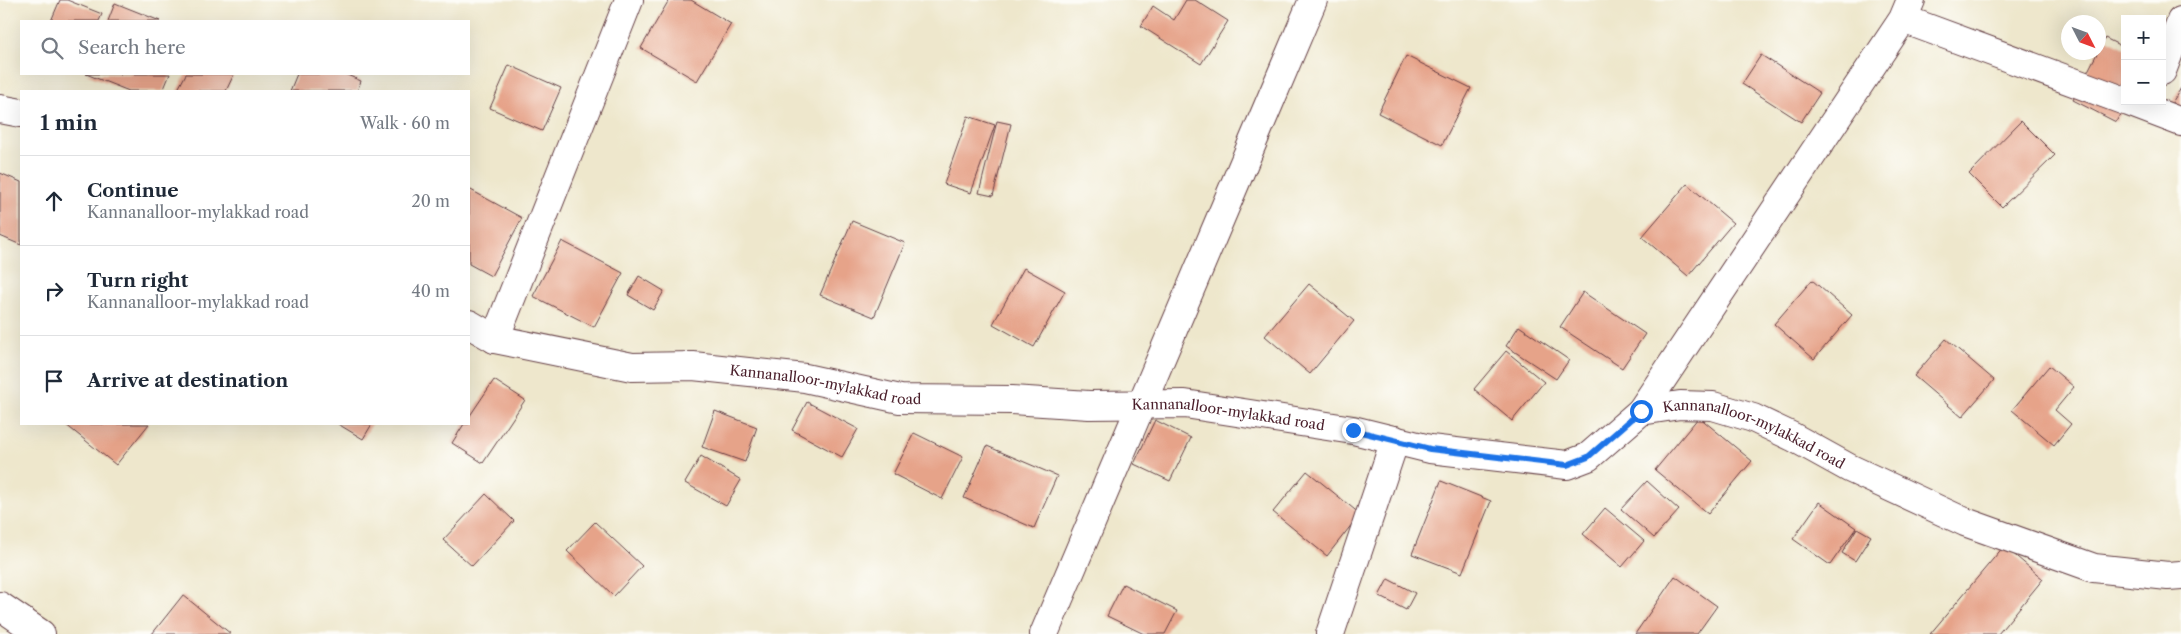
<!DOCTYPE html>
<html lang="en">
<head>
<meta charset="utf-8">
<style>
  :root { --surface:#fff; --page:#f2f2f3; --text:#1f2937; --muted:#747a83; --line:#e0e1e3 }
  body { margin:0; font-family:"Libre Caslon Text",serif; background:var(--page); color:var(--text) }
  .controls { position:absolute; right:15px; top:15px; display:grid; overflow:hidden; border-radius:0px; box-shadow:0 5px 20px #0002 }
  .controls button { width:45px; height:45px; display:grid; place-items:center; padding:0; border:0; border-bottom:1px solid var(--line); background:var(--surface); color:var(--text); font:25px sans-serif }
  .compass { position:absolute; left:2061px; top:15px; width:45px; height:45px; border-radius:50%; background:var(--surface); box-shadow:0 5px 20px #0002; rotate:132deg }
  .stop { position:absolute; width:15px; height:15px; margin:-11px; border:4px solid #1a73e8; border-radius:50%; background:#fff }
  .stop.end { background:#1a73e8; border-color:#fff; box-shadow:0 1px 5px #0008 }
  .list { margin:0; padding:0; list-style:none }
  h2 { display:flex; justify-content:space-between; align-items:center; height:65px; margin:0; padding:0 20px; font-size:21px }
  h2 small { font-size:16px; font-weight:400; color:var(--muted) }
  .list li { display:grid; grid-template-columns:32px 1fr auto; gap:15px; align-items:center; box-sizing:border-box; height:90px; padding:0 20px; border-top:1px solid var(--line) }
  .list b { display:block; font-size:19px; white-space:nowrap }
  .list p { margin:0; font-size:16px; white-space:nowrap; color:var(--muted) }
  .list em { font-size:16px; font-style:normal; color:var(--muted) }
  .icon { flex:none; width:28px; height:28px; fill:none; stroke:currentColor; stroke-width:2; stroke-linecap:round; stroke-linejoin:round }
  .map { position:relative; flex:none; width:2181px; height:634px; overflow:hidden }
  .search { position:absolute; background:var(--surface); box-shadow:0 5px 20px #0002; left:20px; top:20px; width:450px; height:55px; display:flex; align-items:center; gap:12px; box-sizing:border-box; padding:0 18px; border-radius:0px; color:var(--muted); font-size:19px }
  .panel { position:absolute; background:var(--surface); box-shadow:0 5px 20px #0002; left:20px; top:90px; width:450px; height:335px; border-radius:0px }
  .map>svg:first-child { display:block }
  .building { fill:#e6a389 }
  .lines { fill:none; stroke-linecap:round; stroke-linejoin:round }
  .minor-casing { stroke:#633d43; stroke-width:30 }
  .major-casing { stroke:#633d43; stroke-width:30 }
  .minor { stroke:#fff; stroke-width:28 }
  .major { stroke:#fff; stroke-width:28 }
  .route { stroke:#1a73e8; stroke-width:6 }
  .labels { text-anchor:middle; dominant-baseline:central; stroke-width:5; stroke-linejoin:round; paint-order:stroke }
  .street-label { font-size:14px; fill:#4a1f2b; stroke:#fdfcf7 }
</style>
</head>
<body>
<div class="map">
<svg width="2181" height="634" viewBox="0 0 2181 634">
  <rect width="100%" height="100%" fill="#fdfcf7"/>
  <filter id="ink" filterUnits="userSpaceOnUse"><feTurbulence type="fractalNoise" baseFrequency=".02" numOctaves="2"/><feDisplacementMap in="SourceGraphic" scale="10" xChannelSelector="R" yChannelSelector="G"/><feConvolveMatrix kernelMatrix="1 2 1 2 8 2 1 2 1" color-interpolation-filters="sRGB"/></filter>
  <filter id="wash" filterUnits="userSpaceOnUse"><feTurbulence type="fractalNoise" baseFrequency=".0096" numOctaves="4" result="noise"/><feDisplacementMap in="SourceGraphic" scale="20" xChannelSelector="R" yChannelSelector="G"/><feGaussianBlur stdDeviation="1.12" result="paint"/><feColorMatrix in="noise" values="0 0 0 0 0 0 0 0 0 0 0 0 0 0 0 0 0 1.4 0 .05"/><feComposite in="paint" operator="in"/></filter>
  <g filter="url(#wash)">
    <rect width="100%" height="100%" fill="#eee7cc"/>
    <g id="blocks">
      <path class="building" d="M60 0H67L102 14 99 21H51Z
        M669 0H691L731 24 697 81 641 48Z
        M1186 0H1195L1228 21 1201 64 1141 26 1153 6 1174 20Z
        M115 3 160 21H108Z
        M2105 38 2125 48V101H2127L2116 122 2073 100Z
        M1761 55 1820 93 1801 122 1742 84Z
        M1406 56 1471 88 1442 145 1378 113Z
        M509 65 561 88 542 131 490 108Z
        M86 74H170L163 91H129Z
        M186 74H234L226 91H177Z
        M297 74H345L361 81 357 91H290Z
        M2181 88V137L2159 124Z
        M968 116 995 125 971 193 944 184Z
        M997 121 1011 124 993 196 979 193Z
        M2021 121 2055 155 2002 207 1969 174Z
        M0 173 21 182V245L0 236Z
        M1687 184 1733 223 1688 276 1642 237Z
        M469 189 522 218 491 276 469 264Z
        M852 221 905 243 874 317 820 295Z
        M562 241 623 273 594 327 533 296Z
        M1024 268 1065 291 1034 347 993 324Z
        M639 276 664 291 653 310 628 295Z
        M1812 280 1852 315 1814 359 1774 324Z
        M1309 284 1354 321 1310 374 1265 336Z
        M1583 292 1645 334 1622 368 1560 327Z
        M1519 326 1569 360 1556 379 1506 346Z
        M1946 339 1994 380 1962 417 1914 376Z
        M1506 351 1544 382 1512 421 1474 389Z
        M2049 366 2074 387 2055 410 2071 424 2054 445 2012 410Z
        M494 380 525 400 483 463 452 443 464 424H469V417Z
        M807 402 858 429 842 457 792 430Z
        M715 411 757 427 745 462 702 447Z
        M1699 417 1752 461 1708 514 1655 470Z
        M1155 420 1191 438 1170 481 1134 464Z
        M65 424H149L116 465Z
        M338 424H372L363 439Z
        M914 433 963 457 942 499 893 474Z
        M987 446 1057 476 1034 528 964 498Z
        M701 456 741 480 726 506 685 483Z
        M1307 471 1360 514 1327 556 1273 512Z
        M1441 481 1491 501 1462 573 1412 554Z
        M1647 481 1679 510 1654 538 1621 509Z
        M486 494 514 521 472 566 443 540Z
        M1819 502 1856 528 1830 565 1793 539Z
        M1605 508 1644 541 1622 567 1583 534Z
        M595 522 642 566 614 596 567 551Z
        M1857 528 1871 536 1855 561 1842 553Z
        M2004 546 2043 579 1998 634H1930Z
        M1675 576 1717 606 1697 634H1635Z
        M1388 579 1415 593 1406 610 1379 596Z
        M1123 584 1177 611 1165 634H1144L1107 616Z
        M183 595 231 634H152Z"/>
    </g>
  </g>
  <g filter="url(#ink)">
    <use href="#blocks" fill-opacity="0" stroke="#633d43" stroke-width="1"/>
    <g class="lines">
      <defs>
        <path id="minor" d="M1903 19 2125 101
          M2162 71 2181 21
          M2126 101 2181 122
          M495 339 629 0
          M1641 411 1903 19 1911 0
          M0 606 41 634
          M1044 634 1313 0
          M1330 634 1395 440"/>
        <g id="major">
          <path d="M0 109 21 113"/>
          <path id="s1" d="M469 324 495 339 632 367 693 366 805 378 900 399 1012 400 1089 405 1185 404 1353 430 1430 449 1567 465 1588 457 1641 411 1680 405 1713 406 1753 418 1793 437 1849 468 1965 522 2094 568 2168 576 2181 575"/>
        </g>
      </defs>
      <use href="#minor" class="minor-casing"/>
      <use href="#major" class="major-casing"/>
      <use href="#minor" class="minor"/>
      <use href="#major" class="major"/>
    </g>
  </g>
  <g class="lines" filter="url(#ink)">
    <path class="route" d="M1353 430 1430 449 1567 465 1588 457 1641 411"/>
  </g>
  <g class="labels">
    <g class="street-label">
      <text stroke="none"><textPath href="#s1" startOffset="365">Kannanalloor-mylakkad road</textPath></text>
      <text stroke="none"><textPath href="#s1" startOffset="770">Kannanalloor-mylakkad road</textPath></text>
      <text stroke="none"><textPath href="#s1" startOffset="1325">Kannanalloor-mylakkad road</textPath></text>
    </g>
  </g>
</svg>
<div class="controls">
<button>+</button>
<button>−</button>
</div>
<svg class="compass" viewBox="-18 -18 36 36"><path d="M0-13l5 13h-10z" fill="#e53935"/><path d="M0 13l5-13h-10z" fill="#747a83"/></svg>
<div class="stop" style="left:1641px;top:411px"></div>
<div class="stop end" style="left:1353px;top:430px"></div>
<div class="search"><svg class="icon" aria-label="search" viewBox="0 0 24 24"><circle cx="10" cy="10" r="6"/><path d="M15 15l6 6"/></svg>Search here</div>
<section class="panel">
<h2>1 min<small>Walk · 60 m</small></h2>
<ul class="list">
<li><svg class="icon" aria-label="ahead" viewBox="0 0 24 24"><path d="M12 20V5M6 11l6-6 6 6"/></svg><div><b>Continue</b><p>Kannanalloor-mylakkad road</p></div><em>20 m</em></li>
<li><svg class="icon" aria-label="right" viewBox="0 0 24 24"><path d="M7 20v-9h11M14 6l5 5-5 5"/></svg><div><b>Turn right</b><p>Kannanalloor-mylakkad road</p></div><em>40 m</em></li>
<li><svg class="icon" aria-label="arrive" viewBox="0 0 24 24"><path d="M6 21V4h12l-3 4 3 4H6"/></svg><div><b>Arrive at destination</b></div></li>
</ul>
</section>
</div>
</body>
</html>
